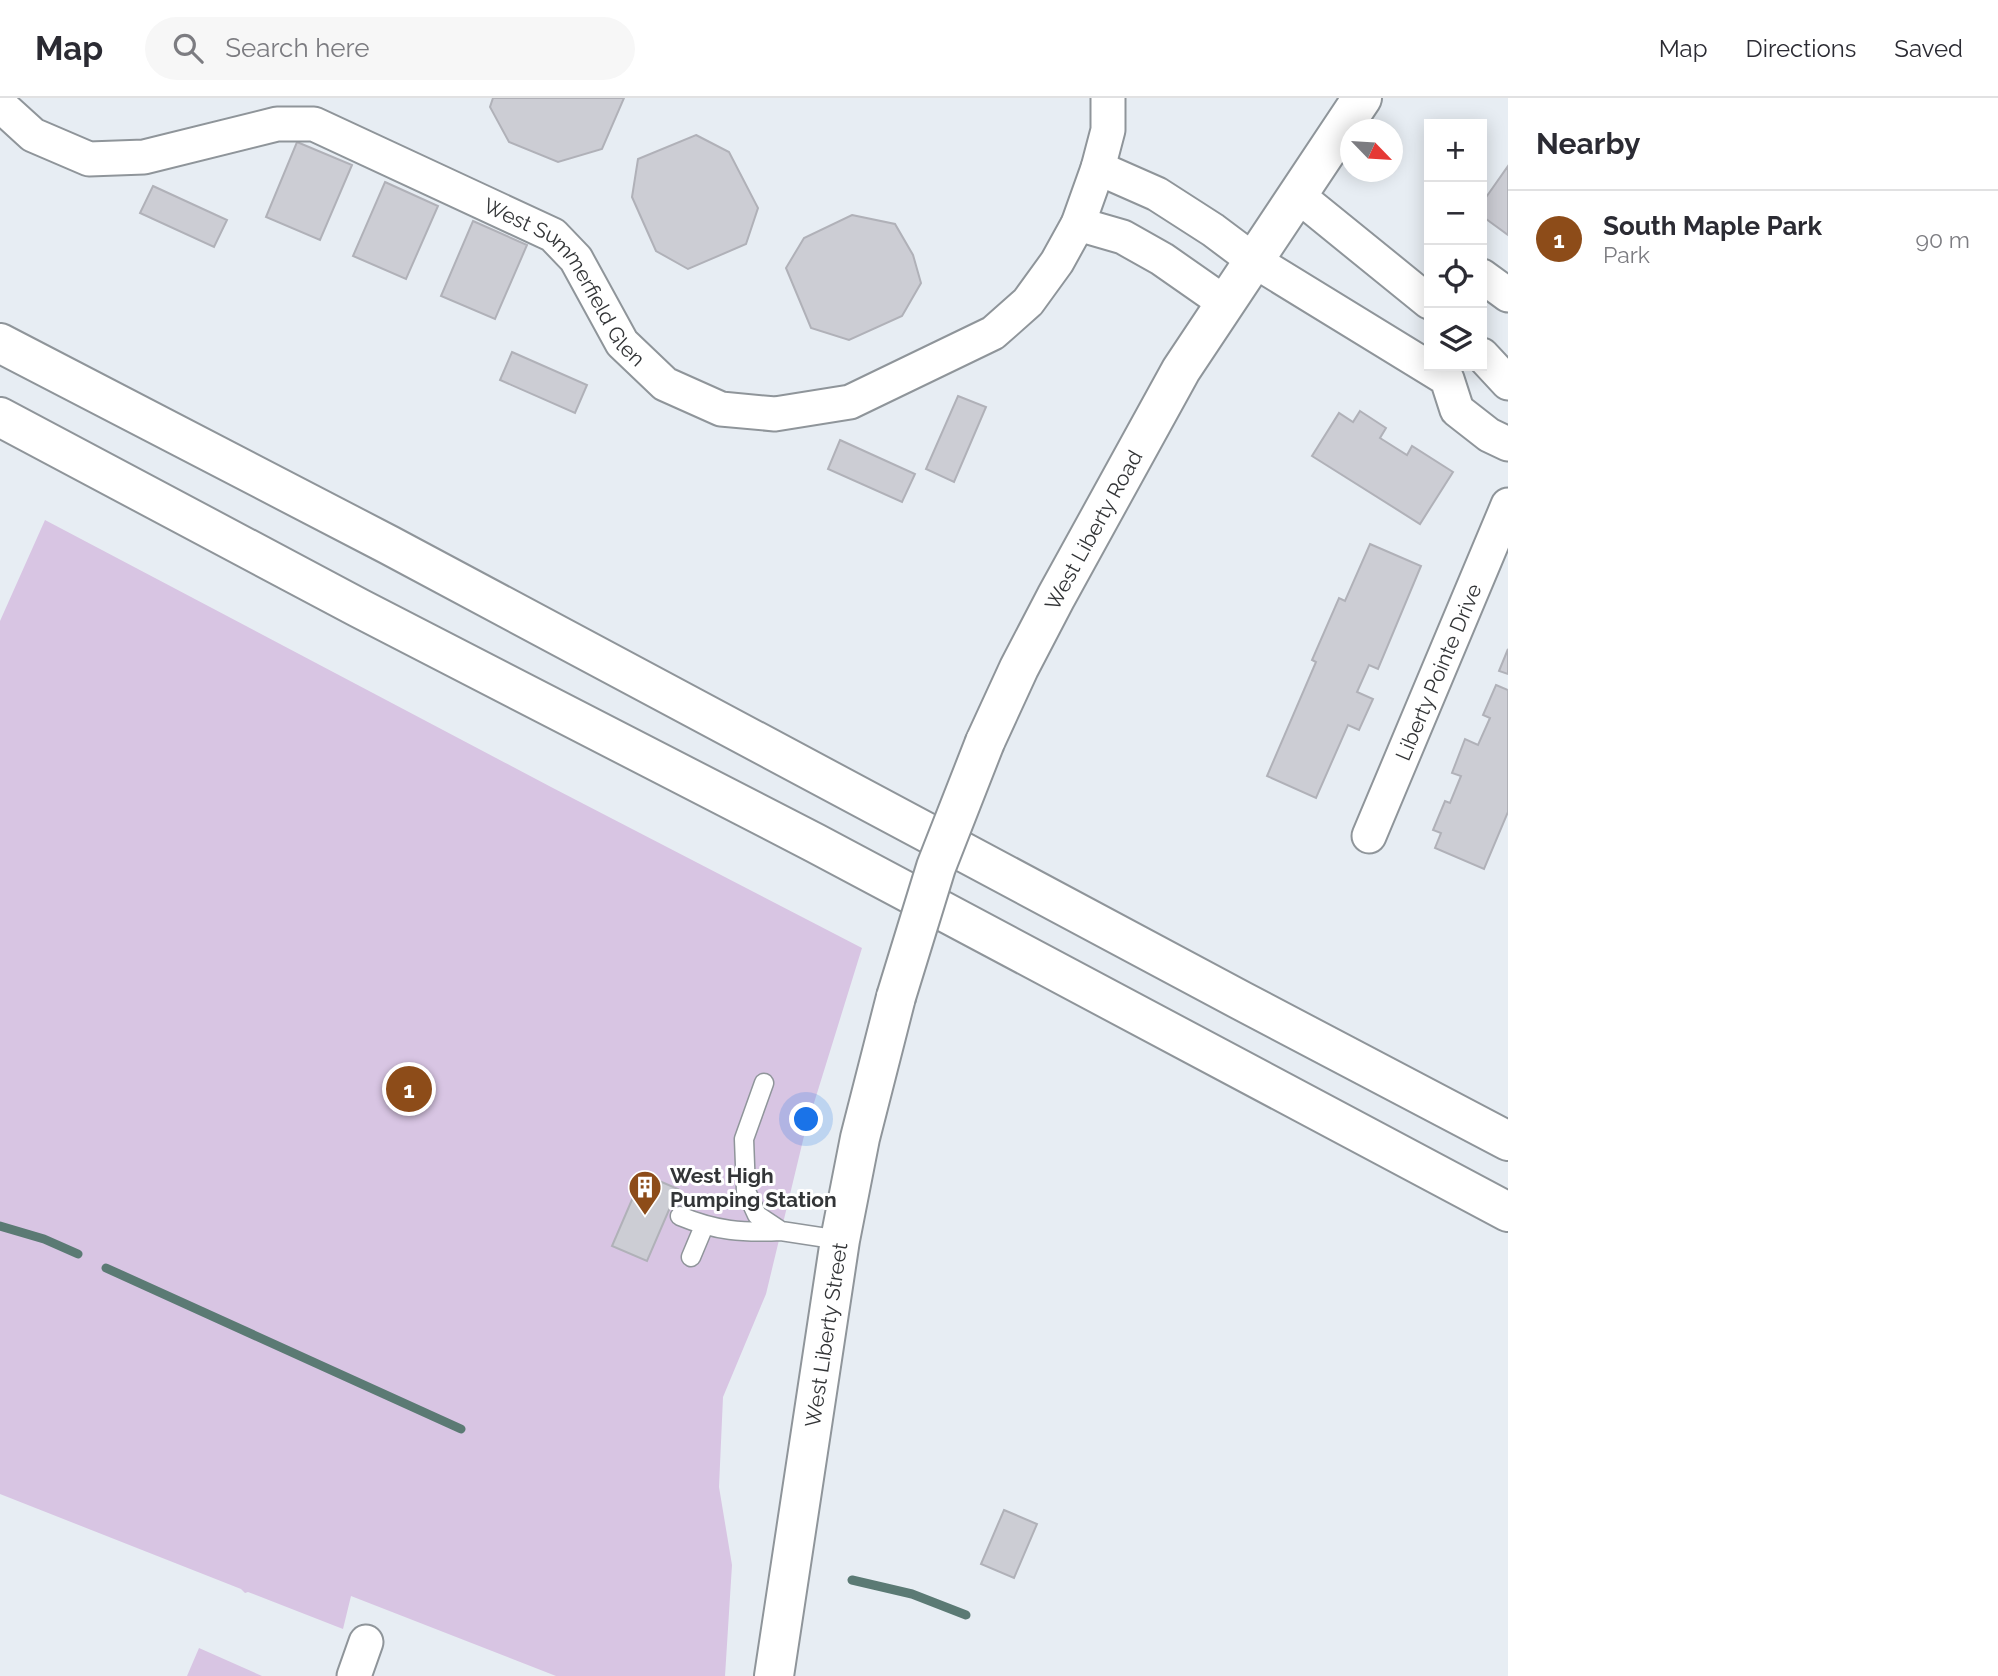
<!DOCTYPE html>
<html lang="en">
<head>
<meta charset="utf-8">
<style>
  :root { --surface:#fff; --page:#f7f7f7; --text:#2b2b33; --muted:#7c7c81; --line:#e1e1e2; --accent:#8d4c19 }
  body { margin:0; font-family:Raleway,sans-serif; background:var(--page); color:var(--text) }
  .controls { position:absolute; right:21px; top:21px; display:grid; overflow:hidden; border-radius:0px; box-shadow:0 4px 18px #0003 }
  .controls button { width:63px; height:63px; display:grid; place-items:center; padding:0; border:0; border-bottom:2px solid var(--line); background:var(--surface); color:var(--text); font:35px sans-serif }
  .compass { position:absolute; left:1340px; top:21px; width:63px; height:63px; border-radius:50%; background:var(--surface); box-shadow:0 4px 18px #0003; rotate:115deg }
  .you { position:absolute; left:807px; top:1022px; width:24px; height:24px; margin:-18px; border:5px solid #fff; border-radius:50%; background:#1a73e8; box-shadow:0 0 0 10px #1a73e833 }
  .badge { display:grid; place-items:center; width:46px; height:46px; border-radius:50%; background:var(--accent); color:#fff; font-size:23px; font-weight:700 }
  .pin { position:absolute; translate:-50% -50%; border:4px solid #fff; box-shadow:0 2px 7px #0006 }
  .list { margin:0; padding:0; list-style:none }
  h2 { display:flex; justify-content:space-between; align-items:center; height:91px; margin:0; padding:0 28px; font-size:30px }
  h2 small { font-size:23px; font-weight:400; color:var(--muted) }
  .list li { display:grid; grid-template-columns:46px 1fr auto; gap:21px; align-items:center; box-sizing:border-box; height:98px; padding:0 28px; border-top:2px solid var(--line) }
  .list b { display:block; font-size:26px; white-space:nowrap }
  .list p { margin:0; font-size:23px; white-space:nowrap; color:var(--muted) }
  .list em { font-size:23px; font-style:normal; color:var(--muted) }
  .icon { flex:none; width:38px; height:38px; fill:none; stroke:currentColor; stroke-width:2; stroke-linecap:round; stroke-linejoin:round }
  .map { position:relative; flex:none; width:1508px; height:1578px; overflow:hidden }
  header { display:flex; align-items:center; gap:42px; box-sizing:border-box; height:98px; padding:0 35px; background:var(--surface); border-bottom:2px solid var(--line) }
  header strong { font-size:33px }
  nav { display:flex; gap:38px; margin-inline-start:auto; font-size:24px }
  .search { width:490px; height:63px; background:var(--page); display:flex; align-items:center; gap:18px; box-sizing:border-box; padding:0 24px; border-radius:38px; color:var(--muted); font-size:26px }
  main { display:flex }
  aside { flex:1; background:var(--surface) }
  .map>svg:first-child { display:block }
  .green { fill:#d8c5e3 }
  .lines { fill:none; stroke-linecap:round; stroke-linejoin:round }
  .stream { stroke:#5b7a74; stroke-width:9 }
  .building { fill:#cccdd4; stroke:#b0b1b8; stroke-width:2 }
  .lane-casing { stroke:#8f959a; stroke-width:21 }
  .street-casing { stroke:#8f959a; stroke-width:37 }
  .secondary-casing { stroke:#8f959a; stroke-width:42 }
  .highway-casing { stroke:#8f959a; stroke-width:42 }
  .lane { stroke:#fff; stroke-width:18 }
  .street { stroke:#fff; stroke-width:33 }
  .secondary { stroke:#fff; stroke-width:38 }
  .highway { stroke:#fff; stroke-width:38 }
  .secondary-bridge-casing { stroke:#8f959a; stroke-width:42; stroke-linecap:butt }
  .secondary-bridge { stroke:#fff; stroke-width:38 }
  .labels { text-anchor:middle; dominant-baseline:central; stroke-width:6; stroke-linejoin:round; paint-order:stroke }
  .street-label { font-size:21px; fill:#333537; stroke:#fff }
  .poi-label { font-size:21px; font-weight:bold; fill:#333537; stroke:#fff; text-anchor:start }
</style>
</head>
<body>
<header>
<strong>Map</strong>
<div class="search"><svg class="icon" aria-label="search" viewBox="0 0 24 24"><circle cx="10" cy="10" r="6"/><path d="M15 15l6 6"/></svg>Search here</div>
<nav><a>Map</a><a>Directions</a><a>Saved</a></nav>
</header>
<main>
<div class="map">
<svg width="1508" height="1578" viewBox="0 0 1508 1578">
  <rect width="100%" height="100%" fill="#e7edf3"/>
  <path class="green" d="M45 422 551 689 862 850 805 1034 766 1196 723 1299 719 1389 732 1467 725 1578H556L351 1498 343 1531 248 1494 245 1495 241 1491 0 1396V523Z
    M199 1550 262 1578H187Z"/>
  <g class="lines">
    <path class="stream" d="M0 1128 44 1141 78 1156
      M106 1170 461 1331
      M852 1482 912 1496 966 1517"/>
  </g>
  <path class="building" d="M493 0H624L602 51 558 64 509 44 490 9Z
    M696 37 729 54 758 110 746 146 688 171 656 153 632 99 638 61Z
    M297 44 352 67 320 142 266 119Z
    M1508 68V137L1482 118V105Z
    M385 84 438 108 406 181 353 158Z
    M153 88 227 122 214 149 140 115Z
    M852 117 895 126 913 157 921 185 902 218 849 242 811 230 786 170 804 140Z
    M473 123 527 147 495 221 441 198Z
    M512 254 587 287 575 315 500 282Z
    M958 298 986 309 954 384 926 371Z
    M1360 313 1386 330 1380 340 1407 357 1412 348 1453 374 1420 426 1312 358 1339 315 1353 324Z
    M840 342 915 376 902 404 828 371Z
    M1370 446 1421 468 1378 571 1369 567 1357 594 1373 601 1359 632 1348 627 1316 700 1267 678 1316 564 1312 562 1339 500 1345 503Z
    M1508 551V576L1499 573Z
    M1496 587 1508 592V714L1484 771 1435 750 1441 735 1433 732 1445 703 1450 705 1461 678 1452 675 1465 641 1478 647 1490 620 1483 617Z
    M643 1076 678 1091 647 1163 612 1148Z
    M1004 1412 1037 1426 1014 1480 981 1466Z"/>
  <g class="lines">
    <defs>
      <path id="lane" d="M764 985 744 1041 746 1093 757 1117 781 1133 840 1142
        M680 1118C716 1133 743 1135 781 1133
        M691 1159 704 1128"/>
      <g id="street">
        <path id="s1" d="M0 7 33 37 89 61 144 59 277 26H314L553 137 576 161 622 245 665 286 721 311 775 316 850 304 993 235 1028 204 1057 164 1078 126 1098 70 1108 32V0"/>
        <path d="M1098 70 1157 96 1213 132 1253 162 1447 281 1457 312 1489 337 1508 346"/>
        <path d="M1296 96 1429 204"/>
        <path d="M1078 126 1123 139 1162 161 1225 205"/>
        <path d="M1482 178 1508 197"/>
        <path d="M1482 257 1508 285"/>
        <path id="s2" d="M1369 738 1508 407"/>
        <path d="M354 1578 366 1544"/>
      </g>
      <g id="secondary">
        <path id="s3" d="M985 644 1019 570 1056 499 1181 272 1362 0"/>
        <path id="s4" d="M774 1578 840 1142 860 1040 896 899"/>
      </g>
      <path id="highway" d="M0 245 389 447 1242 903 1508 1043
        M0 319 359 510 815 745 1508 1114"/>
    </defs>
    <use href="#lane" class="lane-casing"/>
    <use href="#street" class="street-casing"/>
    <use href="#secondary" class="secondary-casing"/>
    <use href="#highway" class="highway-casing"/>
    <use href="#lane" class="lane"/>
    <use href="#street" class="street"/>
    <use href="#secondary" class="secondary"/>
    <use href="#highway" class="highway"/>
    <defs>
      <path id="secondary-bridge" d="M896 899 936 769 985 644"/>
    </defs>
    <use href="#secondary-bridge" class="secondary-bridge-casing"/>
    <use href="#secondary-bridge" class="secondary-bridge"/>
  </g>
  <defs>
    <symbol id="building-pin" viewBox="-11 -11 22 30"><path d="M0 17L-7.5 6A9.5 9.5 0 1 1 7.5 6Z" fill="#8d4c19" stroke="#fff"/><path d="M-4-6H4V6H1V3H-1V6H-4ZM-2.5-4.3h1.7v1.8h-1.7ZM.8-4.3h1.7v1.8H.8ZM-2.5-1h1.7V.8h-1.7ZM.8-1h1.7V.8H.8Z" fill="#fff"/></symbol>
  </defs>
  <g fill-rule="evenodd">
    <use href="#building-pin" x="626" y="1070" width="38" height="52"/>
  </g>
  <g class="labels">
    <g class="street-label">
      <text stroke="none"><textPath href="#s1" startOffset="639">West Summerfield Glen</textPath></text>
      <text stroke="none"><textPath href="#s3" startOffset="238">West Liberty Road</textPath></text>
      <text stroke="none"><textPath href="#s2" startOffset="178">Liberty Pointe Drive</textPath></text>
      <text stroke="none"><textPath href="#s4" startOffset="345">West Liberty Street</textPath></text>
    </g>
    <g class="poi-label">
      <text x="670" y="1077">West High<tspan x="670" dy="24">Pumping Station</tspan></text>
    </g>
  </g>
</svg>
<div class="controls">
<button>+</button>
<button>−</button>
<button><svg class="icon" aria-label="locate" viewBox="0 0 24 24"><circle cx="12" cy="12" r="6"/><path d="M12 2v4M12 18v4M2 12h4M18 12h4"/></svg></button>
<button><svg class="icon" aria-label="layers" viewBox="0 0 24 24"><path d="M12 4l9 5-9 5-9-5zM3 14l9 5 9-5"/></svg></button>
</div>
<svg class="compass" viewBox="-18 -18 36 36"><path d="M0-13l5 13h-10z" fill="#e53935"/><path d="M0 13l5-13h-10z" fill="#7c7c81"/></svg>
<div class="you"></div>
<div class="pin badge" style="left:409px;top:991px">1</div>
</div>
<aside>
<h2>Nearby<small></small></h2>
<ul class="list">
<li><span class="badge">1</span><div><b>South Maple Park</b><p>Park</p></div><em>90 m</em></li>
</ul>
</aside>
</main>
</body>
</html>
